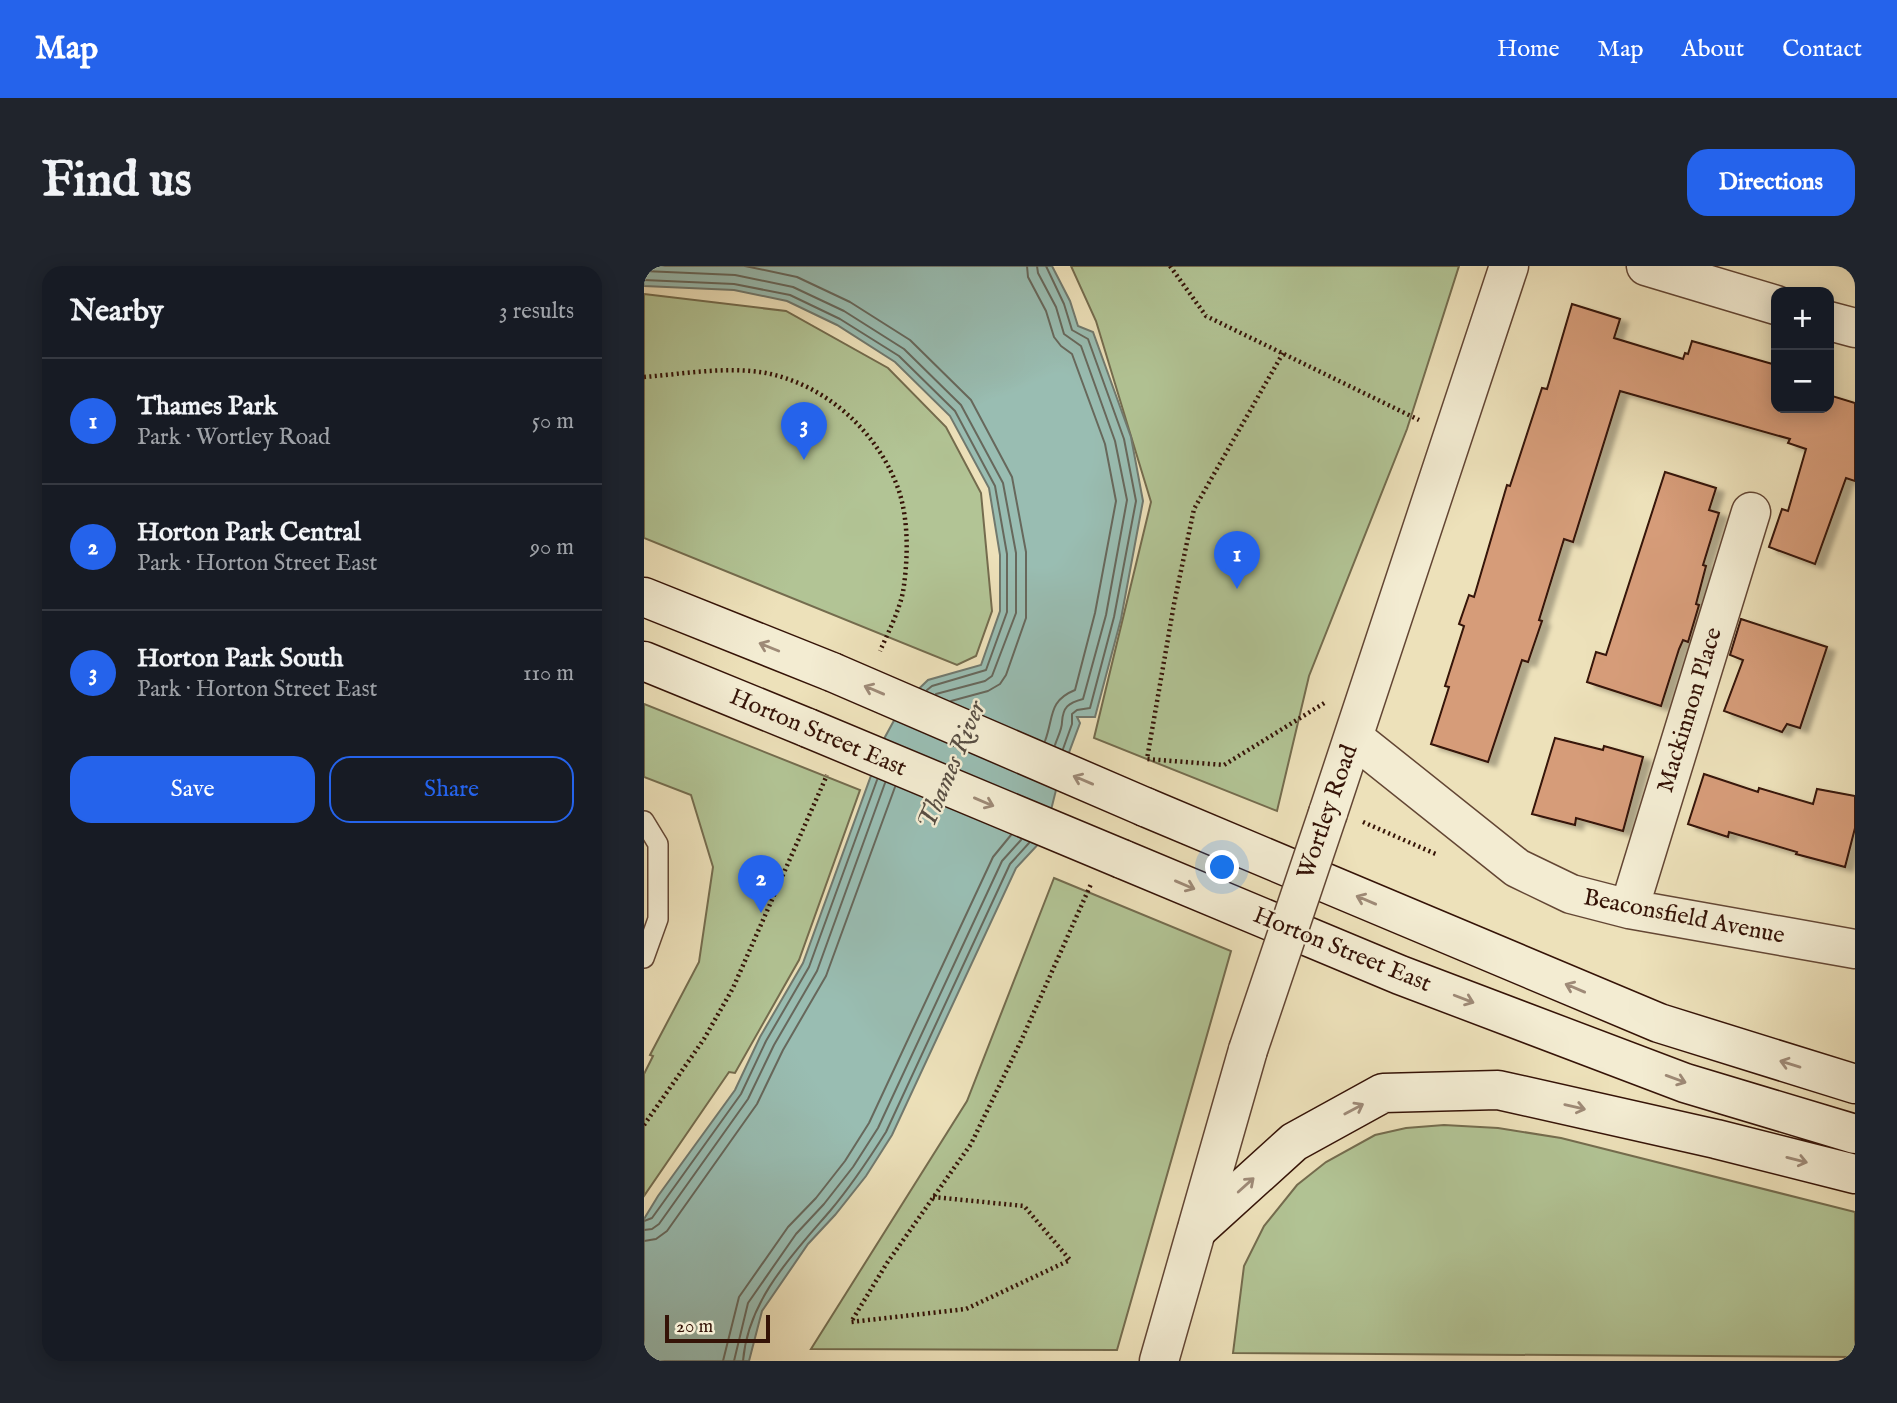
<!DOCTYPE html>
<html lang="en">
<head>
<meta charset="utf-8">
<style>
  :root { --surface:#171b24; --page:#20242c; --text:#f1f3f6; --muted:#9ea1a6; --line:#363941; --accent:#2563eb }
  body { margin:0; font-family:"IM FELL English",serif; background:var(--page); color:var(--text) }
  .controls { position:absolute; right:21px; top:21px; display:grid; overflow:hidden; border-radius:14px; box-shadow:0 4px 18px #0003 }
  .controls button { width:63px; height:63px; display:grid; place-items:center; padding:0; border:0; border-bottom:2px solid var(--line); background:var(--surface); color:var(--text); font:35px sans-serif }
  .scale { position:absolute; left:21px; bottom:18px; width:105px; box-sizing:border-box; padding-left:7px; border:4px solid #351307; border-top:0; font-size:19px; line-height:24px; white-space:nowrap; color:#351307; -webkit-text-stroke:5px #f3ecd2; paint-order:stroke }
  .you { position:absolute; left:579px; top:602px; width:24px; height:24px; margin:-18px; border:5px solid #fff; border-radius:50%; background:#1a73e8; box-shadow:0 0 0 10px #1a73e833 }
  .badge { display:grid; place-items:center; width:46px; height:46px; border-radius:50%; background:var(--accent); color:#fff; font-size:23px; font-weight:700 }
  .pin { position:absolute; translate:-50% -58px; filter:drop-shadow(0 2px 4px #0008) }
  .pin::after { content:''; position:absolute; top:37px; width:24px; height:21px; background:inherit; clip-path:polygon(0 0,100% 0,50% 100%) }
  .list { margin:0; padding:0; list-style:none }
  h2 { display:flex; justify-content:space-between; align-items:center; height:91px; margin:0; padding:0 28px; font-size:30px }
  h2 small { font-size:23px; font-weight:400; color:var(--muted) }
  .list li { display:grid; grid-template-columns:46px 1fr auto; gap:21px; align-items:center; box-sizing:border-box; height:126px; padding:0 28px; border-top:2px solid var(--line) }
  .list b { display:block; font-size:26px; white-space:nowrap }
  .list p { margin:0; font-size:23px; white-space:nowrap; color:var(--muted) }
  .list em { font-size:23px; font-style:normal; color:var(--muted) }
  .actions { display:flex; gap:14px; padding:21px 28px }
  .actions a { flex:1; padding:16px 0; border:2px solid var(--accent); border-radius:21px; text-align:center; font-size:24px; color:var(--accent) }
  .actions .main { background:var(--accent); color:#fff }
  .map { position:relative; flex:none; width:1211px; height:1095px; overflow:hidden; border-radius:21px }
  header { display:flex; align-items:center; gap:42px; box-sizing:border-box; height:98px; padding:0 35px; background:var(--accent); color:#fff }
  header strong { font-size:33px }
  nav { display:flex; gap:38px; margin-inline-start:auto; font-size:24px }
  .intro { display:flex; align-items:center; justify-content:space-between; box-sizing:border-box; height:168px; padding:0 42px }
  h1 { margin:0; font-size:49px }
  .button { padding:18px 32px; border-radius:21px; background:var(--accent); color:#fff; font-size:24px; font-weight:700 }
  main { display:flex; gap:42px; padding:0 42px }
  aside { flex:1; background:var(--surface); border-radius:21px; box-shadow:0 4px 18px #0003 }
  .map>svg:first-child { display:block }
  .green { fill:#b2c495; stroke:#746c4e; stroke-width:2 }
  .water { fill:#99bdb2; stroke:#71796e; stroke-width:2 }
  .lines { fill:none; stroke-linecap:round; stroke-linejoin:round }
  .shore { stroke:#67685c; stroke-width:2 }
  .building { fill:#d69c79; stroke:#351307; stroke-width:2; filter:url(#shadow) }
  .service-casing { stroke:#634634; stroke-width:22 }
  .minor-casing { stroke:#634634; stroke-width:41 }
  .tertiary-casing { stroke:#634634; stroke-width:41 }
  .secondary-casing { stroke:#351307; stroke-width:41 }
  .path { stroke:#351307; stroke-width:4.5; stroke-dasharray:2 3.5; stroke-linecap:butt }
  .service { stroke:#f3ecd2; stroke-width:19 }
  .minor { stroke:#f3ecd2; stroke-width:38 }
  .tertiary { stroke:#f3ecd2; stroke-width:38 }
  .secondary { stroke:#f3ecd2; stroke-width:38 }
  .tertiary-bridge-casing { stroke:#634634; stroke-width:41; stroke-linecap:butt }
  .secondary-bridge-casing { stroke:#351307; stroke-width:41; stroke-linecap:butt }
  .tertiary-bridge { stroke:#f3ecd2; stroke-width:38 }
  .secondary-bridge { stroke:#f3ecd2; stroke-width:38 }
  .oneway { stroke:#9e8a77 }
  .labels { text-anchor:middle; dominant-baseline:central; stroke-width:5; stroke-linejoin:round; paint-order:stroke }
  .street-label { font-size:24px; fill:#351307; stroke:#f3ecd2 }
  .water-label { font-size:26px; font-style:italic; fill:#584e43; stroke:#f3ecd2 }
</style>
</head>
<body>
<header>
<strong>Map</strong>
<nav><a>Home</a><a>Map</a><a>About</a><a>Contact</a></nav>
</header>
<div class="intro"><h1>Find us</h1><a class="button">Directions</a></div>
<main>
<aside>
<h2>Nearby<small>3 results</small></h2>
<ul class="list">
<li><span class="badge">1</span><div><b>Thames Park</b><p>Park · Wortley Road</p></div><em>50 m</em></li>
<li><span class="badge">2</span><div><b>Horton Park Central</b><p>Park · Horton Street East</p></div><em>90 m</em></li>
<li><span class="badge">3</span><div><b>Horton Park South</b><p>Park · Horton Street East</p></div><em>110 m</em></li>
</ul>
<div class="actions"><a class="main">Save</a><a>Share</a></div>
</aside>
<div class="map">
<svg width="1211" height="1095" viewBox="0 0 1211 1095">
  <defs>
    <filter id="shadow"><feDropShadow dx="8" dy="4.5" stdDeviation="2" flood-color="#0004"/></filter>
  </defs>
  <rect width="100%" height="100%" fill="#ede1ba"/>
  <filter id="stains"><feTurbulence type="fractalNoise" baseFrequency=".00286" numOctaves="4"/><feColorMatrix values="0 0 0 0 .2 0 0 0 0 .09 0 0 0 0 .02 0 0 0 .5 -.17"/></filter>
  <radialGradient id="worn" r=".72"><stop offset=".6" stop-color="#630" stop-opacity="0"/><stop offset="1" stop-color="#630" stop-opacity=".3"/></radialGradient>
  <path class="green" d="M427 0H815L763 163 665 410 633 545 450 472 507 236 452 55Z
    M0 28 142 45 244 102 302 161 337 227 348 345 332 390 313 399 0 272Z
    M0 438 216 524 155 694 91 807 85 806 0 930V808L9 790 6 789 55 696 69 601 47 529 0 511Z
    M410 612 587 685 473 1084 167 1083 323 835Z
    M800 859 854 862 917 872 1211 946V1091L589 1087 600 1000 620 960 653 919 682 896 731 869 762 862Z"/>
  <path class="water" d="M0 0H408L426 35 434 60 449 66 487 171 499 235 477 353 451 451H433L436 457 414 516 400 572 372 602 248 869 222 910 191 949 164 978 118 1045 105 1095H0V953L14 930 91 824 116 771 159 697 241 471 259 438 284 414 337 399 356 345V289L345 222 306 150 251 96 193 59 143 35 90 24 0 20Z"/>
  <g class="lines">
    <path class="shore" d="M101 0 153 11 206 36 266 74 327 134 368 211 382 286V352L362 409 356 418 344 425 307 435
      M383 0 384 11 402 45 410 71 417 80 428 88 461 178 472 235 451 347 431 424C404 435 410 451 401 475
      M393 0 394 7 412 41 420 68 437 80 471 175 483 234 462 349 439 433C424 437 419 441 418 456 418 464 413 472 411 479
      M402 0 420 38 428 64 444 73 480 173 492 235 470 351 446 442 433 444 428 448V458L419 483
      M0 5 91 9 149 21 200 45 260 83 317 139 359 217 372 287V347L348 410 341 415 292 428
      M0 14 90 18 146 29 196 53 255 90 311 145 351 220 363 288V346L342 404 288 420 283 424
      M0 955 8 952 97 828 122 775 165 701 233 514
      M0 964 8 963 15 958 104 833 130 779 173 705 241 517
      M0 975 12 973 23 965 113 838 139 784 182 710 251 521
      M79 1095 95 1031 144 961 172 932 201 895 225 857 349 591 367 569
      M90 1095 104 1037 152 968 180 938 209 901 234 862 358 595 377 574
      M99 1095C104 1034 148 989 186 945 207 920 225 893 242 866L366 598 385 577"/>
  </g>
  <path class="building" d="M928 38 976 53 970 72 1039 93 1041 87 1044 88 1048 75 1132 99V142H1185V129L1211 137V215L1202 212 1171 298 1125 281 1138 243 1144 245 1162 183 1144 177 1146 173 976 125 929 276 920 273 895 354 898 355 884 396 878 394 844 496 787 478 805 421 801 420 820 360 815 358 825 329 830 331 863 219 866 220 898 122 903 123Z
    M1021 206 1072 222 1065 244 1075 247 1059 299 1062 300 1052 338 1055 339 1044 376 1039 374 1035 383 1017 440 943 416 952 386 962 389Z
    M1097 353 1183 381 1156 462 1143 458 1138 466 1080 445 1099 394 1086 389Z
    M911 472 959 484 960 480 999 491 979 565 932 552 931 559 888 548Z
    M1060 508 1114 526 1115 522 1169 538 1173 523 1211 530V562L1201 601 1152 588 1153 586 1085 566 1084 571 1044 558Z"/>
  <g class="lines">
    <defs>
      <path id="service" d="M0 555 14 578V653L0 692"/>
      <path id="minor" d="M1002 0 1132 39
        M1185 55 1211 62
        M710 472 873 602 927 628 985 643 1211 683
        M985 643 1107 246"/>
      <path id="tertiary" d="M684 547 865 0
        M515 1095 604 784"/>
      <path id="secondary" d="M0 331 188 406
        M0 395 164 462
        M501 541 1015 757 1211 818
        M478 593 756 709 1041 817 1211 868
        M554 963 650 876 739 827 854 824 1072 873 1211 908"/>
    </defs>
    <use href="#service" class="service-casing"/>
    <use href="#minor" class="minor-casing"/>
    <use href="#tertiary" class="tertiary-casing"/>
    <use href="#secondary" class="secondary-casing"/>
    <path class="path" d="M526 0 562 50 775 154
      M639 87 550 243 530 338 503 493 580 499 682 436
      M0 111C39 108 82 100 122 107 183 119 235 167 255 225 265 256 264 294 259 326 255 345 244 367 236 385
      M719 556 794 589
      M0 859 60 773 89 722 183 509
      M289 931 380 940 426 994 322 1043 207 1056 243 997 327 878 377 775 447 618"/>
    <use href="#service" class="service"/>
    <use href="#minor" class="minor"/>
    <use href="#tertiary" class="tertiary"/>
    <use href="#secondary" class="secondary"/>
    <defs>
      <path id="tertiary-bridge" d="M604 784 684 547"/>
      <path id="secondary-bridge" d="M188 406 501 541
        M164 462 478 593"/>
    </defs>
    <use href="#tertiary-bridge" class="tertiary-bridge-casing"/>
    <use href="#secondary-bridge" class="secondary-bridge-casing"/>
    <use href="#tertiary-bridge" class="tertiary-bridge"/>
    <use href="#secondary-bridge" class="secondary-bridge"/>
  </g>
  <defs><path id="oneway-shaft" d="M-6 0H5M1.5-3L5.5 0L1.5 3" fill="none" stroke-width="1.6" stroke-linecap="round" stroke-linejoin="round" transform="scale(1.75)"/></defs>
  <g class="oneway">
    <use href="#oneway-shaft" transform="translate(125 381) rotate(-158)"/>
    <use href="#oneway-shaft" transform="translate(230 424) rotate(-157)"/>
    <use href="#oneway-shaft" transform="translate(439 514) rotate(-157)"/>
    <use href="#oneway-shaft" transform="translate(340 536) rotate(23)"/>
    <use href="#oneway-shaft" transform="translate(541 619) rotate(23)"/>
    <use href="#oneway-shaft" transform="translate(722 634) rotate(-157)"/>
    <use href="#oneway-shaft" transform="translate(931 722) rotate(-157)"/>
    <use href="#oneway-shaft" transform="translate(820 733) rotate(21)"/>
    <use href="#oneway-shaft" transform="translate(1146 798) rotate(-163)"/>
    <use href="#oneway-shaft" transform="translate(1032 813) rotate(20)"/>
    <use href="#oneway-shaft" transform="translate(931 841) rotate(13)"/>
    <use href="#oneway-shaft" transform="translate(710 843) rotate(-28)"/>
    <use href="#oneway-shaft" transform="translate(1153 894) rotate(14)"/>
    <use href="#oneway-shaft" transform="translate(602 919) rotate(-42)"/>
  </g>
  <g class="labels">
    <g class="street-label">
      <text transform="translate(1046 444) rotate(-73)">Mackinnon Place</text>
      <text transform="translate(174 467) rotate(23)">Horton Street East</text>
      <text transform="translate(684 546) rotate(-71)">Wortley Road</text>
      <text transform="translate(1040 651) rotate(11)">Beaconsfield Avenue</text>
      <text transform="translate(698 684) rotate(22)">Horton Street East</text>
    </g>
    <g class="water-label">
      <text transform="translate(308 499) rotate(-67)">Thames River</text>
    </g>
  </g>
  <rect width="100%" height="100%" filter="url(#stains)"/>
  <rect width="100%" height="100%" fill="url(#worn)"/>
</svg>
<div class="controls">
<button>+</button>
<button>−</button>
</div>
<div class="scale">20 m</div>
<div class="you"></div>
<div class="pin badge" style="left:593px;top:323px">1</div>
<div class="pin badge" style="left:117px;top:647px">2</div>
<div class="pin badge" style="left:160px;top:194px">3</div>
</div>
</main>
</body>
</html>
